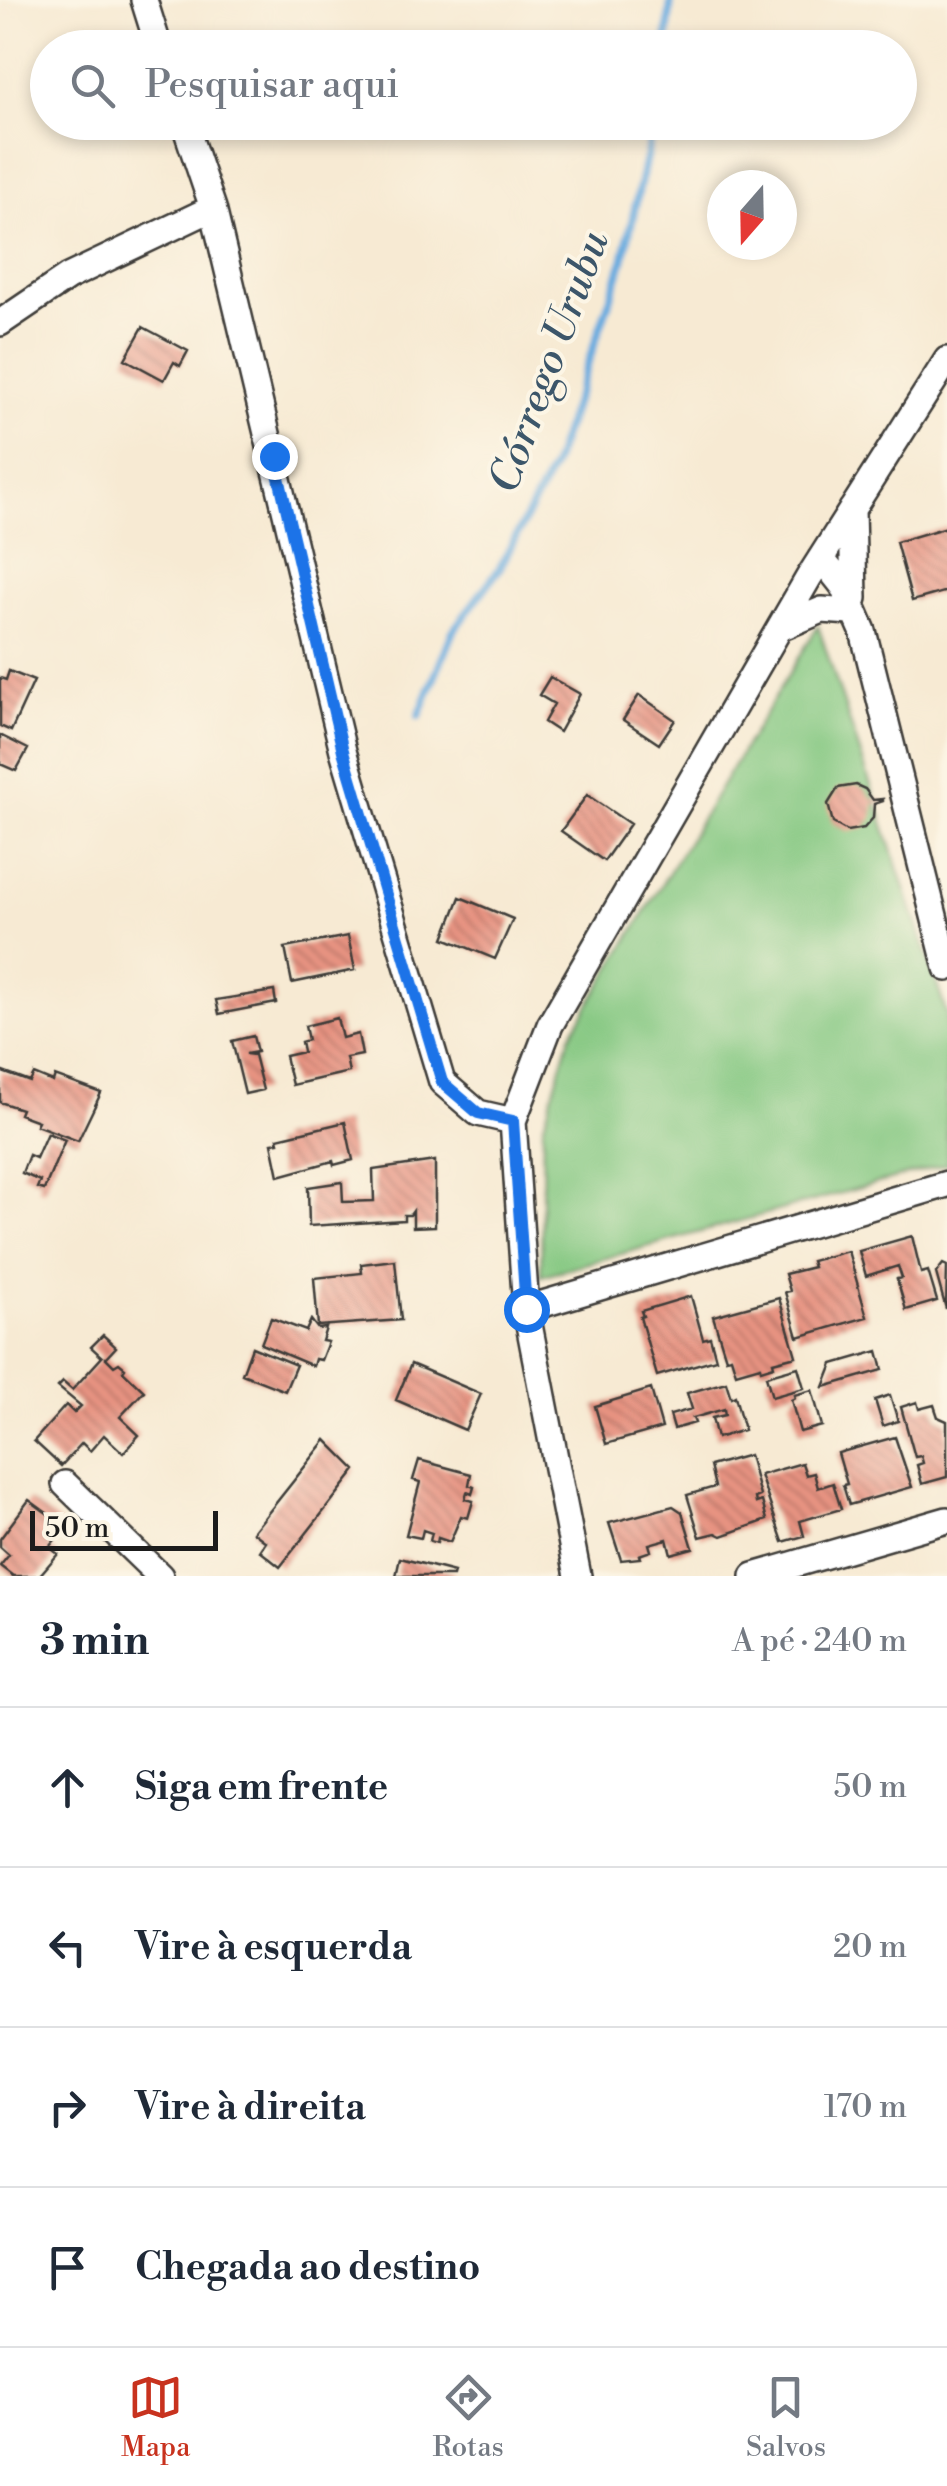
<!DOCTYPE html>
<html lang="pt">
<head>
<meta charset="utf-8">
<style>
  :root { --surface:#fff; --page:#f2f2f3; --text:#1f2937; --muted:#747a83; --line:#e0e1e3; --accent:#c8321e }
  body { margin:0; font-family:"Libre Bodoni",serif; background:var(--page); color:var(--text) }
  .compass { position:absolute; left:707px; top:170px; width:90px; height:90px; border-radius:50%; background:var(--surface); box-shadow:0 5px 15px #0003; rotate:200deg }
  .scale { position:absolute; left:30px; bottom:25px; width:188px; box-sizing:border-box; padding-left:10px; border:5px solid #1c1c1c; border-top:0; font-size:28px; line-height:35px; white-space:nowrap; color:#1c1c1c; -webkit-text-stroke:8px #fcf5e5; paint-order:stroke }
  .stop { position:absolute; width:30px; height:30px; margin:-22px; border:8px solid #1a73e8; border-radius:50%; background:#fff }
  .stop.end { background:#1a73e8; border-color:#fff; box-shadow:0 2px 10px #0008 }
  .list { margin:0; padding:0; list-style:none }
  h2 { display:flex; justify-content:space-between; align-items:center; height:130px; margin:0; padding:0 40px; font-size:42px }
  h2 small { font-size:32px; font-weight:400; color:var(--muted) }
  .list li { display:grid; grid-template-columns:65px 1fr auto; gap:30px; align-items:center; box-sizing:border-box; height:160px; padding:0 40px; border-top:2px solid var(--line) }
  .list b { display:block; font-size:38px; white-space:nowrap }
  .list em { font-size:32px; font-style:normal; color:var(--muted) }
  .icon { flex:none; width:55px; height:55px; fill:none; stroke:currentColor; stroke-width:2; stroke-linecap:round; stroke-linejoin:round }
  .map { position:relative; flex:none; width:947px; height:1576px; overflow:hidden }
  .search { position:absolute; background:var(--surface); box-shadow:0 5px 15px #0003; left:30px; right:30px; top:30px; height:110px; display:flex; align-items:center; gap:25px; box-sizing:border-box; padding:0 35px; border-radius:55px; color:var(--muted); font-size:38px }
  .sheet { height:770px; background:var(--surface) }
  nav { display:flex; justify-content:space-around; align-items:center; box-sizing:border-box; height:140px; border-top:2px solid var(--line); background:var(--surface); font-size:28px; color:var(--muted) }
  nav a { display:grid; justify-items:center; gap:5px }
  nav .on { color:var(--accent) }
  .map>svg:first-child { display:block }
  .park { fill:#85c882; stroke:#50724f; stroke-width:2.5 }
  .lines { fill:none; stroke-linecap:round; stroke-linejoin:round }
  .stream { stroke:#6bacdf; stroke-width:8 }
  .building { fill:url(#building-back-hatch) }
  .street-casing { stroke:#3d3b37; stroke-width:30 }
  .street { stroke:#fff; stroke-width:25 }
  .route { stroke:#1a73e8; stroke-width:12 }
  .labels { text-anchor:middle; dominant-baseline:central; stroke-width:8; stroke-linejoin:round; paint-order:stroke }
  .water-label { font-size:42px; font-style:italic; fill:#3c566a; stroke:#fcf5e5 }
</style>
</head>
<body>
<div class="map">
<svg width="947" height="1576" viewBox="0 0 947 1576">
  <defs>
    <pattern id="building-back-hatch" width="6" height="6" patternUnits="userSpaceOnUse" patternTransform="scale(2.5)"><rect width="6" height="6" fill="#e79381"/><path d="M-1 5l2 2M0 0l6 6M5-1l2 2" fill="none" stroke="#ba7769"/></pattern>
  </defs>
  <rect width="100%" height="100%" fill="#fcf5e5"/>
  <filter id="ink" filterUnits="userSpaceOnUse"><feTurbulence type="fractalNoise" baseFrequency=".01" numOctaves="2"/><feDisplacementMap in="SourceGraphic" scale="20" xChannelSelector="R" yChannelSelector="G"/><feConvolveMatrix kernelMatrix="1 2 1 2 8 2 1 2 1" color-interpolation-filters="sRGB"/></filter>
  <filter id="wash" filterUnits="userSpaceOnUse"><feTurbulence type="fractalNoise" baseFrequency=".0048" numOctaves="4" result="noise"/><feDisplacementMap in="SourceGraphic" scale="40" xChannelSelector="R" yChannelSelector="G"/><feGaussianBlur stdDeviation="2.25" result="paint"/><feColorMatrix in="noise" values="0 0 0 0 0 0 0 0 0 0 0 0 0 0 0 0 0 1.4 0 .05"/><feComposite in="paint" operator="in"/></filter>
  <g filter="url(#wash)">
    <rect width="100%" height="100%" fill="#f7ead3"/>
    <path class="park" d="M818 626 947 1015V1164L541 1276 543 1127 570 1036Z"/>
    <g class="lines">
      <path class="stream" d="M666 48 671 0
        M419 716 453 631 499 569 552 468 623 261 654 122"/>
    </g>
    <g id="blocks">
      <path class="building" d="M143 327 188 351 180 366 174 362 164 380 125 359Z
        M947 527V591L912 601 896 542Z
        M9 671 34 681 11 731 0 726V678L6 680Z
        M550 677 580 694 559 732 544 722 554 704 539 695Z
        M639 695 675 720 659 744 623 720Z
        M0 735 28 749 16 771 0 764Z
        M856 785 865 789 873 800 883 799V801L874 804 873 818 864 828 847 831 833 823 828 804 838 788Z
        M587 795 630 824 604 861 561 831Z
        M460 897 513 919 495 959 444 938Z
        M348 936 355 970 292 983 285 948Z
        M274 991 276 1003 219 1014 216 1000Z
        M337 1018 342 1038 358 1034 362 1055 346 1058 349 1072 292 1085 285 1056 303 1052 301 1042 308 1040 305 1026Z
        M253 1036 257 1052 246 1054 254 1055 263 1090 245 1094 232 1041Z
        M0 1071 30 1082 34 1074 53 1082 55 1076 101 1093 78 1141 36 1125 38 1121 19 1114 21 1109 0 1102Z
        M345 1122 353 1160 334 1165 333 1161 279 1176 272 1143 279 1142 278 1138Z
        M47 1133 65 1140 44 1190 37 1188 40 1181 22 1173 29 1155 36 1158Z
        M435 1161V1226L413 1227V1211L410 1215H404V1220L309 1226 308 1187 342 1182 343 1202 374 1201 373 1170Z
        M912 1236 921 1273 928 1271 937 1301 906 1310 897 1279 902 1278 898 1266 866 1276 859 1251Z
        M848 1251 867 1317 798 1337 785 1292 790 1291 785 1274 813 1267 811 1261Z
        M395 1260 401 1320 318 1326 314 1278 362 1273 361 1264Z
        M943 1264 947 1266 946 1309 936 1273Z
        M691 1296 703 1339 710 1337 716 1359 657 1376 640 1317 643 1316 641 1311Z
        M779 1298 796 1356 773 1362 774 1366 761 1370 760 1366 736 1373 731 1357 726 1358 713 1316Z
        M271 1318 306 1331 311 1320 318 1329 326 1328 322 1341 328 1342 321 1360 315 1359 313 1366 261 1344Z
        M103 1335 116 1347 106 1358 114 1366 119 1363 125 1368 123 1371 144 1391 120 1417 139 1435 123 1453 104 1435 90 1451 82 1443 61 1466 34 1441 66 1405 74 1413 81 1406 58 1387 63 1382 72 1390 102 1357 91 1347Z
        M252 1347 296 1365 285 1391 242 1374Z
        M878 1351 883 1370 824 1387 833 1364Z
        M411 1364 481 1394 465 1430 396 1400Z
        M798 1367 804 1388 772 1397 766 1376Z
        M726 1382 731 1398 735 1396 744 1430 717 1438 712 1418 725 1415 724 1409 693 1418 695 1423 674 1429 670 1415 692 1409 687 1393Z
        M651 1389 662 1428 606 1444 595 1406Z
        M812 1390 822 1426 800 1432 791 1400 795 1398 794 1395Z
        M890 1395 898 1421 883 1426 875 1400Z
        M917 1402 919 1409 934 1405 938 1417 947 1421V1477L922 1484 917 1465 923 1463 921 1456 915 1457 901 1407Z
        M895 1437 912 1487 849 1505 843 1485 847 1484 838 1453Z
        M326 1440 356 1470 280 1567 260 1551 266 1542 253 1532Z
        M749 1455 760 1496 755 1498 756 1503 762 1501 767 1520 722 1536 716 1533 700 1537 687 1495 715 1487 710 1466Z
        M419 1460 471 1474 469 1485 474 1487 472 1494 467 1492 465 1499 473 1501 468 1518 461 1516 450 1542 438 1538 437 1543 430 1541 432 1533 423 1530 421 1538 406 1535 420 1482 413 1480Z
        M802 1463 806 1475 814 1473 818 1488 833 1483 841 1509 800 1521 804 1536 783 1542 760 1475Z
        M29 1500 66 1527 49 1547 58 1554 39 1576H13L0 1566 9 1555 0 1547V1539Z
        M673 1506 682 1512 693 1548 671 1554 667 1539 649 1544 651 1551 639 1555 640 1558 621 1560 609 1523Z
        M400 1558 454 1572 453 1576H396Z"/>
    </g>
  </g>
  <g filter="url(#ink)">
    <use href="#blocks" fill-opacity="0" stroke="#3d3b37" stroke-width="2.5"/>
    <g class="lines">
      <defs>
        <path id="street" d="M144 0 159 48
          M184 122 213 208 343 751 442 1082 478 1113 513 1121
          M0 323 68 277 213 208
          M852 509 854 598
          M821 558 844 587 863 631 947 968
          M780 628 822 610 851 612
          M526 1309 947 1184
          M65 1484 160 1576
          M578 1576 526 1309 513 1121 550 1025 809 577 947 360
          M754 1576 947 1520"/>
      </defs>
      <use href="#street" class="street-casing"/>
      <use href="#street" class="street"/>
    </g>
  </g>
  <g class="lines" filter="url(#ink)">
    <path class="route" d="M274 456 343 751 442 1082 478 1113 513 1121 526 1309"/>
  </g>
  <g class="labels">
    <g class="water-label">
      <text transform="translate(550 362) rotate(-70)">Córrego Urubu</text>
    </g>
  </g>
</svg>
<svg class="compass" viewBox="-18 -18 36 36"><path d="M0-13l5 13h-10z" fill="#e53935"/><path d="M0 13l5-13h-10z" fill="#747a83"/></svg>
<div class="scale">50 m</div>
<div class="stop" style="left:526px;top:1309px"></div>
<div class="stop end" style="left:274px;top:456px"></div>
<div class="search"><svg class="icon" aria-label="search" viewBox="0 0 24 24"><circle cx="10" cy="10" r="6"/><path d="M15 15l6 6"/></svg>Pesquisar aqui</div>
</div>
<section class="sheet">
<h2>3 min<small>A pé · 240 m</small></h2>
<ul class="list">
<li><svg class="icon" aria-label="ahead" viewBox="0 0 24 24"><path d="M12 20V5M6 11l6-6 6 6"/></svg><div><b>Siga em frente</b></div><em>50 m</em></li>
<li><svg class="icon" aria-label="left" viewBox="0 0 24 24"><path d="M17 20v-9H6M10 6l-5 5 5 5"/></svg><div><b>Vire à esquerda</b></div><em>20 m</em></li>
<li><svg class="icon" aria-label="right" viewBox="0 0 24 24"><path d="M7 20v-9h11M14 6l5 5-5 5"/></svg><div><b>Vire à direita</b></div><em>170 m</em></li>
<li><svg class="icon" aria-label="arrive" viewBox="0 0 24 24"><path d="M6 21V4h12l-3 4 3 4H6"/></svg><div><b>Chegada ao destino</b></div></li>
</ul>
</section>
<nav>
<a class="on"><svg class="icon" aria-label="map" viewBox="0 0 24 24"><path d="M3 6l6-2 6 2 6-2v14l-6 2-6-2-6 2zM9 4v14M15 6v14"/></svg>Mapa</a>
<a><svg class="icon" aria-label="directions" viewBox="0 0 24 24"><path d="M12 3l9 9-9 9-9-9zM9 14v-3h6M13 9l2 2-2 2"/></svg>Rotas</a>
<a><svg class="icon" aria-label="saved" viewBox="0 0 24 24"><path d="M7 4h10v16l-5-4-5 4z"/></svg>Salvos</a>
</nav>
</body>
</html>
